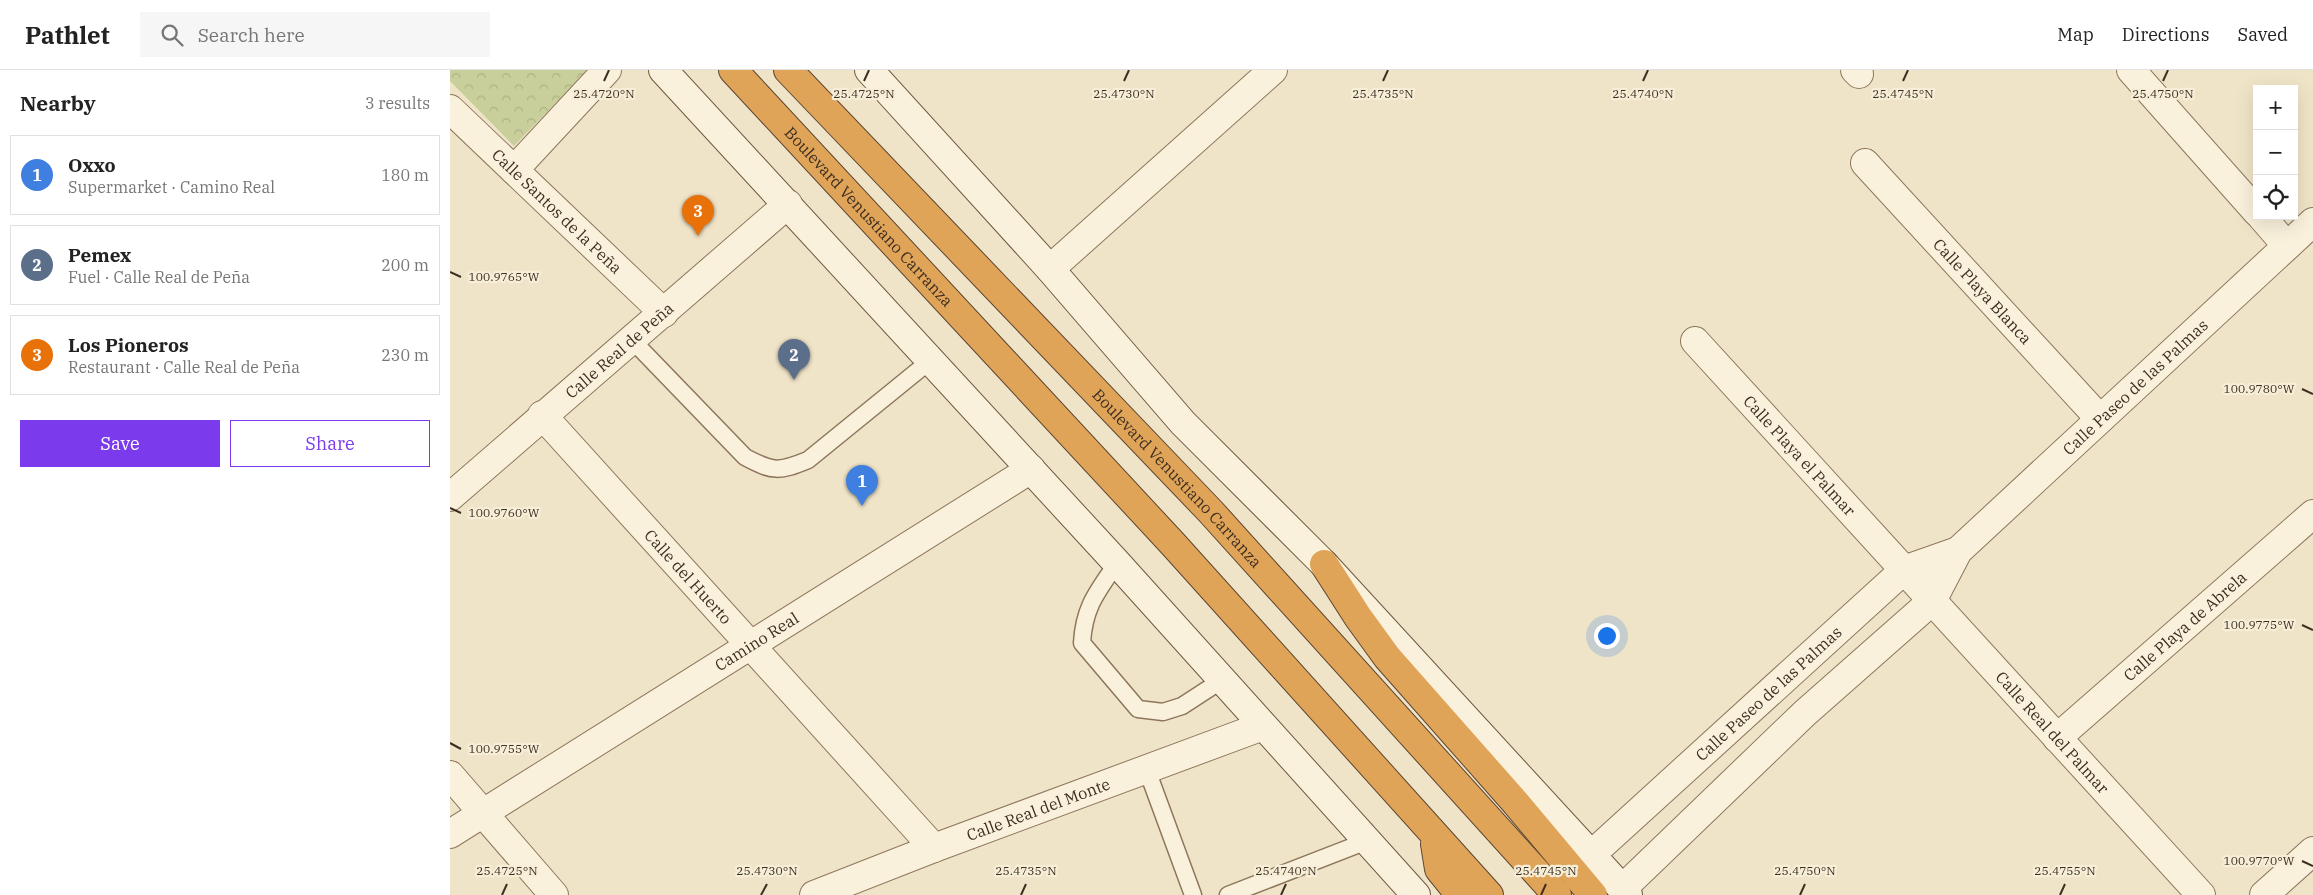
<!DOCTYPE html>
<html lang="en">
<head>
<meta charset="utf-8">
<style>
  :root { --surface:#fff; --page:#f6f6f6; --text:#222; --muted:#767676; --line:#e0e0e0; --accent:#7c3aed }
  body { margin:0; font-family:"IBM Plex Serif",serif; background:var(--page); color:var(--text) }
  .controls { position:absolute; right:15px; top:15px; display:grid; overflow:hidden; border-radius:0px; box-shadow:0 5px 20px #0002 }
  .controls button { width:45px; height:45px; display:grid; place-items:center; padding:0; border:0; border-bottom:1px solid var(--line); background:var(--surface); color:var(--text); font:25px sans-serif }
  .you { position:absolute; left:1156px; top:565px; width:18px; height:18px; margin:-12px; border:4px solid #fff; border-radius:50%; background:#1a73e8; box-shadow:0 0 0 8px #1a73e833 }
  .badge { display:grid; place-items:center; width:32px; height:32px; border-radius:50%; background:var(--accent); color:#fff; font-size:16px; font-weight:700 }
  .pin { position:absolute; translate:-50% -41px; filter:drop-shadow(0 1px 2px #0008) }
  .pin::after { content:''; position:absolute; top:26px; width:18px; height:15px; background:inherit; clip-path:polygon(0 0,100% 0,50% 100%) }
  .list { margin:0; padding:0; list-style:none }
  h2 { display:flex; justify-content:space-between; align-items:center; height:65px; margin:0; padding:0 20px; font-size:21px }
  h2 small { font-size:16px; font-weight:400; color:var(--muted) }
  .list li { display:grid; grid-template-columns:32px 1fr auto; gap:15px; align-items:center; box-sizing:border-box; height:80px; margin:0 10px 10px; padding:0 10px; border:1px solid var(--line); border-radius:0px }
  .list b { display:block; font-size:19px; white-space:nowrap }
  .list p { margin:0; font-size:16px; white-space:nowrap; color:var(--muted) }
  .list em { font-size:16px; font-style:normal; color:var(--muted) }
  .actions { display:flex; gap:10px; padding:15px 20px }
  .actions a { flex:1; padding:11px 0; border:1px solid var(--accent); border-radius:0px; text-align:center; font-size:18px; color:var(--accent) }
  .actions .main { background:var(--accent); color:#fff }
  .icon { flex:none; width:28px; height:28px; fill:none; stroke:currentColor; stroke-width:2; stroke-linecap:round; stroke-linejoin:round }
  .map { position:relative; flex:none; width:1863px; height:825px; overflow:hidden }
  header { display:flex; align-items:center; gap:30px; box-sizing:border-box; height:70px; padding:0 25px; background:var(--surface); border-bottom:1px solid var(--line) }
  header strong { font-size:24px }
  nav { display:flex; gap:28px; margin-inline-start:auto; font-size:18px }
  .search { width:350px; height:45px; background:var(--page); display:flex; align-items:center; gap:12px; box-sizing:border-box; padding:0 18px; border-radius:0px; color:var(--muted); font-size:19px }
  main { display:flex }
  aside { flex:1; background:var(--surface) }
  .map>svg:first-child { display:block }
  .park { fill:url(#park-crowns) }
  .lines { fill:none; stroke-linecap:round; stroke-linejoin:round }
  .lane-casing { stroke:#8d765c; stroke-width:19 }
  .street-casing { stroke:#8d765c; stroke-width:30 }
  .secondary-casing { stroke:#6f573f; stroke-width:30 }
  .highway-casing { stroke:#5b4430; stroke-width:30 }
  .lane { stroke:#faf1dc; stroke-width:16 }
  .street { stroke:#faf1dc; stroke-width:28 }
  .secondary { stroke:#faf1dc; stroke-width:28 }
  .highway { stroke:#e0a458; stroke-width:28 }
  .ticks { fill:none; stroke:#3d2e20; stroke-width:2 }
  .labels { text-anchor:middle; dominant-baseline:central; stroke-width:4.5; stroke-linejoin:round; paint-order:stroke }
  .street-label { font-size:16px; fill:#3d2e20; stroke:#f7eed8 }
  .ticks-label { font-size:12px; text-anchor:middle; fill:#3d2e20; stroke:#f7eed8; stroke-width:4.5; stroke-linejoin:round; paint-order:stroke }
</style>
</head>
<body>
<header>
<strong>Pathlet</strong>
<div class="search"><svg class="icon" aria-label="search" viewBox="0 0 24 24"><circle cx="10" cy="10" r="6"/><path d="M15 15l6 6"/></svg>Search here</div>
<nav><a>Map</a><a>Directions</a><a>Saved</a></nav>
</header>
<main>
<aside>
<h2>Nearby<small>3 results</small></h2>
<ul class="list">
<li><span class="badge" style="background:#3f7fe0">1</span><div><b>Oxxo</b><p>Supermarket · Camino Real</p></div><em>180 m</em></li>
<li><span class="badge" style="background:#5c6f8a">2</span><div><b>Pemex</b><p>Fuel · Calle Real de Peña</p></div><em>200 m</em></li>
<li><span class="badge" style="background:#e8710a">3</span><div><b>Los Pioneros</b><p>Restaurant · Calle Real de Peña</p></div><em>230 m</em></li>
</ul>
<div class="actions"><a class="main">Save</a><a>Share</a></div>
</aside>
<div class="map">
<svg width="1863" height="825" viewBox="0 0 1863 825">
  <defs>
    <pattern id="park-crowns" width="20" height="18" patternUnits="userSpaceOnUse" patternTransform="scale(1.25)"><rect width="20" height="18" fill="#c9cf9b"/><path d="M2 6a3 3 0 1 1 6 0M12 15a3 3 0 1 1 6 0" fill="none" stroke="#aeb285"/></pattern>
  </defs>
  <rect width="100%" height="100%" fill="#f0e4c8"/>
  <path class="park" d="M0 0H138L64 76 0 11Z"/>
  <g class="lines">
    <defs>
      <path id="lane" d="M182 270 295 387C323 402 329 402 358 390L481 290
        M667 493C647 522 634 537 632 573L688 639 713 642 732 636 772 610
        M697 700 743 825
        M778 825 917 771"/>
      <g id="street">
        <path d="M1405 0 1409 4"/>
        <path d="M1681 0 1807 142"/>
        <path id="s1" d="M0 39 214 243"/>
        <path id="s2" d="M1415 93 1650 349"/>
        <path d="M64 100 157 0"/>
        <path d="M1811 146 1837 176"/>
        <path d="M600 199 823 0"/>
        <path id="s3" d="M1245 271 1751 825"/>
        <path id="s4" d="M92 345 484 778"/>
        <path id="s5" d="M0 427 338 134"/>
        <path id="s6" d="M1607 668 1863 444"/>
        <path d="M0 705 104 825"/>
        <path id="s7" d="M0 764 581 399"/>
        <path id="s8" d="M1141 785 1454 500 1508 481"/>
        <path id="s9" d="M1172 819 1355 643 1482 531 1508 481 1863 152"/>
        <path id="s10" d="M364 825 484 778 813 656"/>
        <path d="M1814 825 1863 781"/>
      </g>
      <path id="secondary" d="M213 0 667 493 966 825
        M419 0 600 199 733 353 874 494 1178 825"/>
      <g id="highway">
        <path id="s11" d="M283 0 723 474 1039 825"/>
        <path id="s12" d="M338 0 761 442 1107 825"/>
        <path d="M874 494 908 547 937 587 1065 732 1143 825"/>
        <path d="M985 774 989 799 1010 825"/>
      </g>
    </defs>
    <use href="#lane" class="lane-casing"/>
    <use href="#street" class="street-casing"/>
    <use href="#secondary" class="secondary-casing"/>
    <use href="#highway" class="highway-casing"/>
    <use href="#lane" class="lane"/>
    <use href="#street" class="street"/>
    <use href="#secondary" class="secondary"/>
    <use href="#highway" class="highway"/>
  </g>
  <path class="ticks" d="M154 11 159 0M414 11 419 0M674 11 679 0M933 11 938 0M1193 11 1198 0M1453 11 1458 0M1713 11 1718 0M0 202 11 207M1852 319 1863 324M0 438 11 443M1852 555 1863 560M0 673 11 679M1852 791 1863 796M52 825 57 814M311 825 317 814M571 825 576 814M831 825 836 814M1091 825 1096 814M1350 825 1355 814M1610 825 1615 814"/>
  <g class="labels">
    <g class="street-label">
      <text stroke="none"><textPath href="#s1" startOffset="148">Calle Santos de la Peña</textPath></text>
      <text stroke="none"><textPath href="#s11" startOffset="200">Boulevard Venustiano Carranza</textPath></text>
      <text stroke="none"><textPath href="#s2" startOffset="174">Calle Playa Blanca</textPath></text>
      <text stroke="none"><textPath href="#s5" startOffset="224">Calle Real de Peña</textPath></text>
      <text stroke="none"><textPath href="#s9" startOffset="721">Calle Paseo de las Palmas</textPath></text>
      <text stroke="none"><textPath href="#s3" startOffset="155">Calle Playa el Palmar</textPath></text>
      <text stroke="none"><textPath href="#s12" startOffset="564">Boulevard Venustiano Carranza</textPath></text>
      <text stroke="none"><textPath href="#s4" startOffset="218">Calle del Huerto</textPath></text>
      <text stroke="none"><textPath href="#s6" startOffset="170">Calle Playa de Abrela</textPath></text>
      <text stroke="none"><textPath href="#s7" startOffset="362">Camino Real</textPath></text>
      <text stroke="none"><textPath href="#s8" startOffset="240">Calle Paseo de las Palmas</textPath></text>
      <text stroke="none"><textPath href="#s3" startOffset="530">Calle Real del Palmar</textPath></text>
      <text stroke="none"><textPath href="#s10" startOffset="240">Calle Real del Monte</textPath></text>
    </g>
  </g>
  <g class="ticks-label">
    <text x="154" y="28">25.4720°N</text>
    <text x="414" y="28">25.4725°N</text>
    <text x="674" y="28">25.4730°N</text>
    <text x="933" y="28">25.4735°N</text>
    <text x="1193" y="28">25.4740°N</text>
    <text x="1453" y="28">25.4745°N</text>
    <text x="1713" y="28">25.4750°N</text>
    <text x="54" y="211">100.9765°W</text>
    <text x="1809" y="323">100.9780°W</text>
    <text x="54" y="447">100.9760°W</text>
    <text x="1809" y="559">100.9775°W</text>
    <text x="54" y="683">100.9755°W</text>
    <text x="1809" y="795">100.9770°W</text>
    <text x="57" y="805">25.4725°N</text>
    <text x="317" y="805">25.4730°N</text>
    <text x="576" y="805">25.4735°N</text>
    <text x="836" y="805">25.4740°N</text>
    <text x="1096" y="805">25.4745°N</text>
    <text x="1355" y="805">25.4750°N</text>
    <text x="1615" y="805">25.4755°N</text>
  </g>
</svg>
<div class="controls">
<button>+</button>
<button>−</button>
<button><svg class="icon" aria-label="locate" viewBox="0 0 24 24"><circle cx="12" cy="12" r="6"/><path d="M12 2v4M12 18v4M2 12h4M18 12h4"/></svg></button>
</div>
<div class="you"></div>
<div class="pin badge" style="left:412px;top:436px;background:#3f7fe0">1</div>
<div class="pin badge" style="left:344px;top:310px;background:#5c6f8a">2</div>
<div class="pin badge" style="left:248px;top:166px;background:#e8710a">3</div>
</div>
</main>
</body>
</html>
